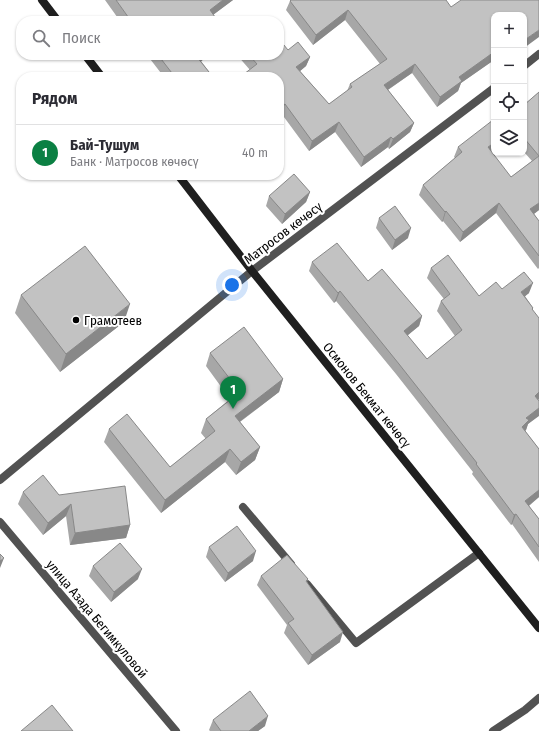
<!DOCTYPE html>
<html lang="ru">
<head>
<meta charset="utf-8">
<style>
  :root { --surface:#fff; --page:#f7f7f7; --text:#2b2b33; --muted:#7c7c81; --line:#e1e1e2; --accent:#0b8043 }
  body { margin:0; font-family:"Fira Sans Condensed",sans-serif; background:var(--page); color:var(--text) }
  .controls { position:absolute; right:12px; top:12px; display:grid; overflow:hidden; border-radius:8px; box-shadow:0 1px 3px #0004 }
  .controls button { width:36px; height:36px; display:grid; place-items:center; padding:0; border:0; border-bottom:1px solid var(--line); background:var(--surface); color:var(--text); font:20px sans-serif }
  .you { position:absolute; left:232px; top:285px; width:14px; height:14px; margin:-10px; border:3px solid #fff; border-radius:50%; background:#1a73e8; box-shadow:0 0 0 6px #1a73e833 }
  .badge { display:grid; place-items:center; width:26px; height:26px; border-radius:50%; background:var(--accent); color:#fff; font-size:13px; font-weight:700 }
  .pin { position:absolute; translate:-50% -33px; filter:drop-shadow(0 1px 2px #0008) }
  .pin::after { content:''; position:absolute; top:21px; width:14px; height:12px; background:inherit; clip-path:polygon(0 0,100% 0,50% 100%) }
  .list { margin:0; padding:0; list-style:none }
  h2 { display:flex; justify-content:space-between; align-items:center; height:52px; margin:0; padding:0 16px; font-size:17px }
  h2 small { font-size:13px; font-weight:400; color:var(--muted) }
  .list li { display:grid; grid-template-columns:26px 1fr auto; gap:12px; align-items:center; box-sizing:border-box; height:56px; padding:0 16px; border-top:1px solid var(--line) }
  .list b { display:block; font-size:15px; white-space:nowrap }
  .list p { margin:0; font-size:13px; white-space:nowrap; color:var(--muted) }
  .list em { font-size:13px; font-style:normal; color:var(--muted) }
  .icon { flex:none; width:22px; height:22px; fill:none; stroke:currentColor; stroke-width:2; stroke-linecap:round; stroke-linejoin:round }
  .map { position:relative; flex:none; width:539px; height:731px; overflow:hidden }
  .search { position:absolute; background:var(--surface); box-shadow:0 1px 3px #0004; left:16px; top:16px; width:268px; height:44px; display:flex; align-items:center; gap:10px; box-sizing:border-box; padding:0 14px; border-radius:16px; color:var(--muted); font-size:15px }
  .panel { position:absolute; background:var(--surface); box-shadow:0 1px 3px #0004; left:16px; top:72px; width:268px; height:108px; border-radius:16px }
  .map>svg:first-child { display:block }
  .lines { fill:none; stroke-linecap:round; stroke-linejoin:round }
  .service { stroke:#525252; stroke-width:8 }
  .minor { stroke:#525252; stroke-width:8 }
  .secondary { stroke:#1f1f1f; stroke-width:8 }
  .wall { fill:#a7a7a7 }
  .shaded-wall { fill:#888 }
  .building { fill:#c2c2c2; stroke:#888 }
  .poi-dot { fill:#000; stroke:#fff; stroke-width:1.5 }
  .labels { text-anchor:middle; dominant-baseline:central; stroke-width:4; stroke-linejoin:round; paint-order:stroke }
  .street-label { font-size:13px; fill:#000; stroke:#fff }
  .poi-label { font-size:13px; fill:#000; stroke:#fff; text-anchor:start }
</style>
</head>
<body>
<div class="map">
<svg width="539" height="731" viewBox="0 0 539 731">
  <rect width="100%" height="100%" fill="#fff"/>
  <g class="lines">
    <path class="service" d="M243 507 291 564
      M307 584 356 643 479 553
      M493 731 525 710 539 698"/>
    <path class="minor" d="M524 66 539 54
      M0 480 252 271 494 88
      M0 522 176 731"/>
    <path class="secondary" d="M42 0 58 21
      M85 55 102 77
      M178 175 252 271 539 628"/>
  </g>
  <path class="wall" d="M105 0H233L213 15 218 21H120Z
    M539 0 524 48V15H494V60L461 83 458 91 437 107 412 73 388 90 414 123 410 132 389 149 388 147 361 167 335 132 309 151 281 113 279 115V77H243L244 74 250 70 237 55H279L288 50 310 57 306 66 300 71 329 104 347 91 350 84 380 64 345 20 313 45 286 10 290 1 451 7Z
    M147 55H209L201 61 213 77H164Z
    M539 92V210L534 214 539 221V268L538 269 496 213 460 242 443 221 442 222 419 195 423 185 455 158 454 157 458 147 511 177 532 161 524 152V105Z
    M310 192 306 202 282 224 266 206 269 196Z
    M379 218 408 238 392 250 376 228Z
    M312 262 368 281 422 316 419 326 407 335 427 359 455 336 437 311 441 301 444 299 427 278 431 268 479 296 502 289 529 293 525 296 533 308V310L539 399 538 400 539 401V415L528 424 526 430 525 431 539 449V497L529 506 539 519V562L512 524 511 525 472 474 473 472 396 374 336 301 334 303 309 271Z
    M21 295 124 322 60 372 15 313Z
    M210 353 283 379 279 392 240 422 260 447 255 460 236 475 225 462 161 513 104 442 109 429 170 467 206 439 201 433 206 419 230 399 206 366Z
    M23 492 59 495 130 525 126 538 70 545 66 516 43 535 18 504Z
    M209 547 253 561 225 582 206 557Z
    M93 566 138 579 111 602 89 576Z
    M261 576 308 579 307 582 340 642 308 665 284 633 287 625 257 585Z
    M213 720 265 726 258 731H210L209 730Z"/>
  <path class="shaded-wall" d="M223 0H233L206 20 210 10Z
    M348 10 345 20 313 45 316 35Z
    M539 30V37L524 48V45L526 39Z
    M494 52V60L461 83 458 91 437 107 440 97 459 77Z
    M200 55H209L194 67 197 57Z
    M310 57 306 66 293 77 296 67Z
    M415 64 412 73 380 95 384 85Z
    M285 104 281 113 279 115V108Z
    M339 122 335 132 309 151 312 141Z
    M414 123 410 132 389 149 393 139Z
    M391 137 388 147 361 167 364 157Z
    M494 143V150L484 157 488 147Z
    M310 192 306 202 282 224 285 214Z
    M499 203 496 213 460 242 463 232Z
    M539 203V210L527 219 530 209Z
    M446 211 443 221 442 222 445 212Z
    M411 228 408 238 392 250 395 240Z
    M533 283 529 293 518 302 521 292Z
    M340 291 336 301 334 303 338 293Z
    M130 304 124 322 60 372 66 354Z
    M422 316 419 326 401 341 404 331Z
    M283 379 279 392 230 429 235 416Z
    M539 392V399L531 405 535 396Z
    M539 408V416L528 424 526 430 518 437 522 427 526 418Z
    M260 447 255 460 236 475 241 462Z
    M230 449 225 462 161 513 165 500Z
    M539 490V497L522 511 525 501Z
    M71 504 66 516 43 535 48 523Z
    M516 514 512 524 511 525 514 515Z
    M130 525 126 538 70 545 75 533Z
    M256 551 253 561 225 582 228 573Z
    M4 558 0 568V561Z
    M142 569 138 579 111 602 114 592Z
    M343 632 340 642 308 665 312 655Z
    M268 716 265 726 258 731H249Z"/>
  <path class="building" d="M116 0H223L210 10 218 21H131Z
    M291 0H446L451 7 461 0H539V30L526 39 524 37V15H494V52L459 77 462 81 440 97 415 64 384 85 414 123 393 139 391 137 364 157 339 122 312 141 285 104 279 108V77H246L244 74 257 64 249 55H279V39L288 50 298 42 310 57 296 67 329 104 352 87 350 84 387 59 348 10 316 35 290 1Z
    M261 18 264 21H257Z
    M158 55H200L197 57 213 77H175Z
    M539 92V203L530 209 539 221V256L499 203 463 232 446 211 445 212 423 185 462 152 458 147 493 120 494 121V143L488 147 511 177 539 156 524 138V105Z
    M294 174 310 192 285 214 269 196Z
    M395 206 411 228 395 240 379 218Z
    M337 243 368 281 382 269 422 316 404 331 427 359 462 330 441 301 450 294 431 268 448 255 479 296 496 282 502 289 524 272 533 283 521 292 533 308 532 309 539 318V392L535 396 539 401V408L526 418 529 420 522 427 539 449V490L525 501 539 519V547L516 514 514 515 476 464 477 463 399 364 340 291 338 293 312 262Z
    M85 246 130 304 66 354 21 295Z
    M244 327 283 379 235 416 260 447 241 462 230 449 165 500 109 429 127 414 170 467 215 431 206 419 240 392 210 353Z
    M43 475 59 495 125 486 130 525 75 533 71 504 48 523 23 492Z
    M237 526 256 551 228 573 209 547Z
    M120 543 142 569 114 592 93 566Z
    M0 554 4 558 0 561Z
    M287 555 308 579 306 581 343 632 312 655 288 623 294 619 261 576Z
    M250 691 268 716 249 731H221L213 720Z
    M52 705 73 731H21Z"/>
  <circle class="poi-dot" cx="76" cy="320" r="4"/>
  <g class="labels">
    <g class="street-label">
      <text transform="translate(283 233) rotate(-37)">Матросов көчөсү</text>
      <text transform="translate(367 395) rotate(51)">Осмонов Бекмат көчөсү</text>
      <text transform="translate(97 619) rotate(50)">улица Азада Бегимкуловой</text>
    </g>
    <g class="poi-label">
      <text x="84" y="320">Грамотеев</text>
    </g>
  </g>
</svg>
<div class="controls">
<button>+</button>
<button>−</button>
<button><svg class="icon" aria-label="locate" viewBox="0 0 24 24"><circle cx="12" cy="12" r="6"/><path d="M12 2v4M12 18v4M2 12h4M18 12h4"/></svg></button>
<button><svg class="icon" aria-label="layers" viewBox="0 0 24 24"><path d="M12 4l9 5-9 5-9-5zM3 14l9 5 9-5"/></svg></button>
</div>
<div class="you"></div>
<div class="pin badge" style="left:233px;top:409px">1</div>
<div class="search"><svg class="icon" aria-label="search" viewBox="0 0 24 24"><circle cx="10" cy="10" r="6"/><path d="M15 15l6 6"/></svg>Поиск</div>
<section class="panel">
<h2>Рядом<small></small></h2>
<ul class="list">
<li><span class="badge">1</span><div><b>Бай-Тушум</b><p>Банк · Матросов көчөсү</p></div><em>40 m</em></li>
</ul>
</section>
</div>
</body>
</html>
